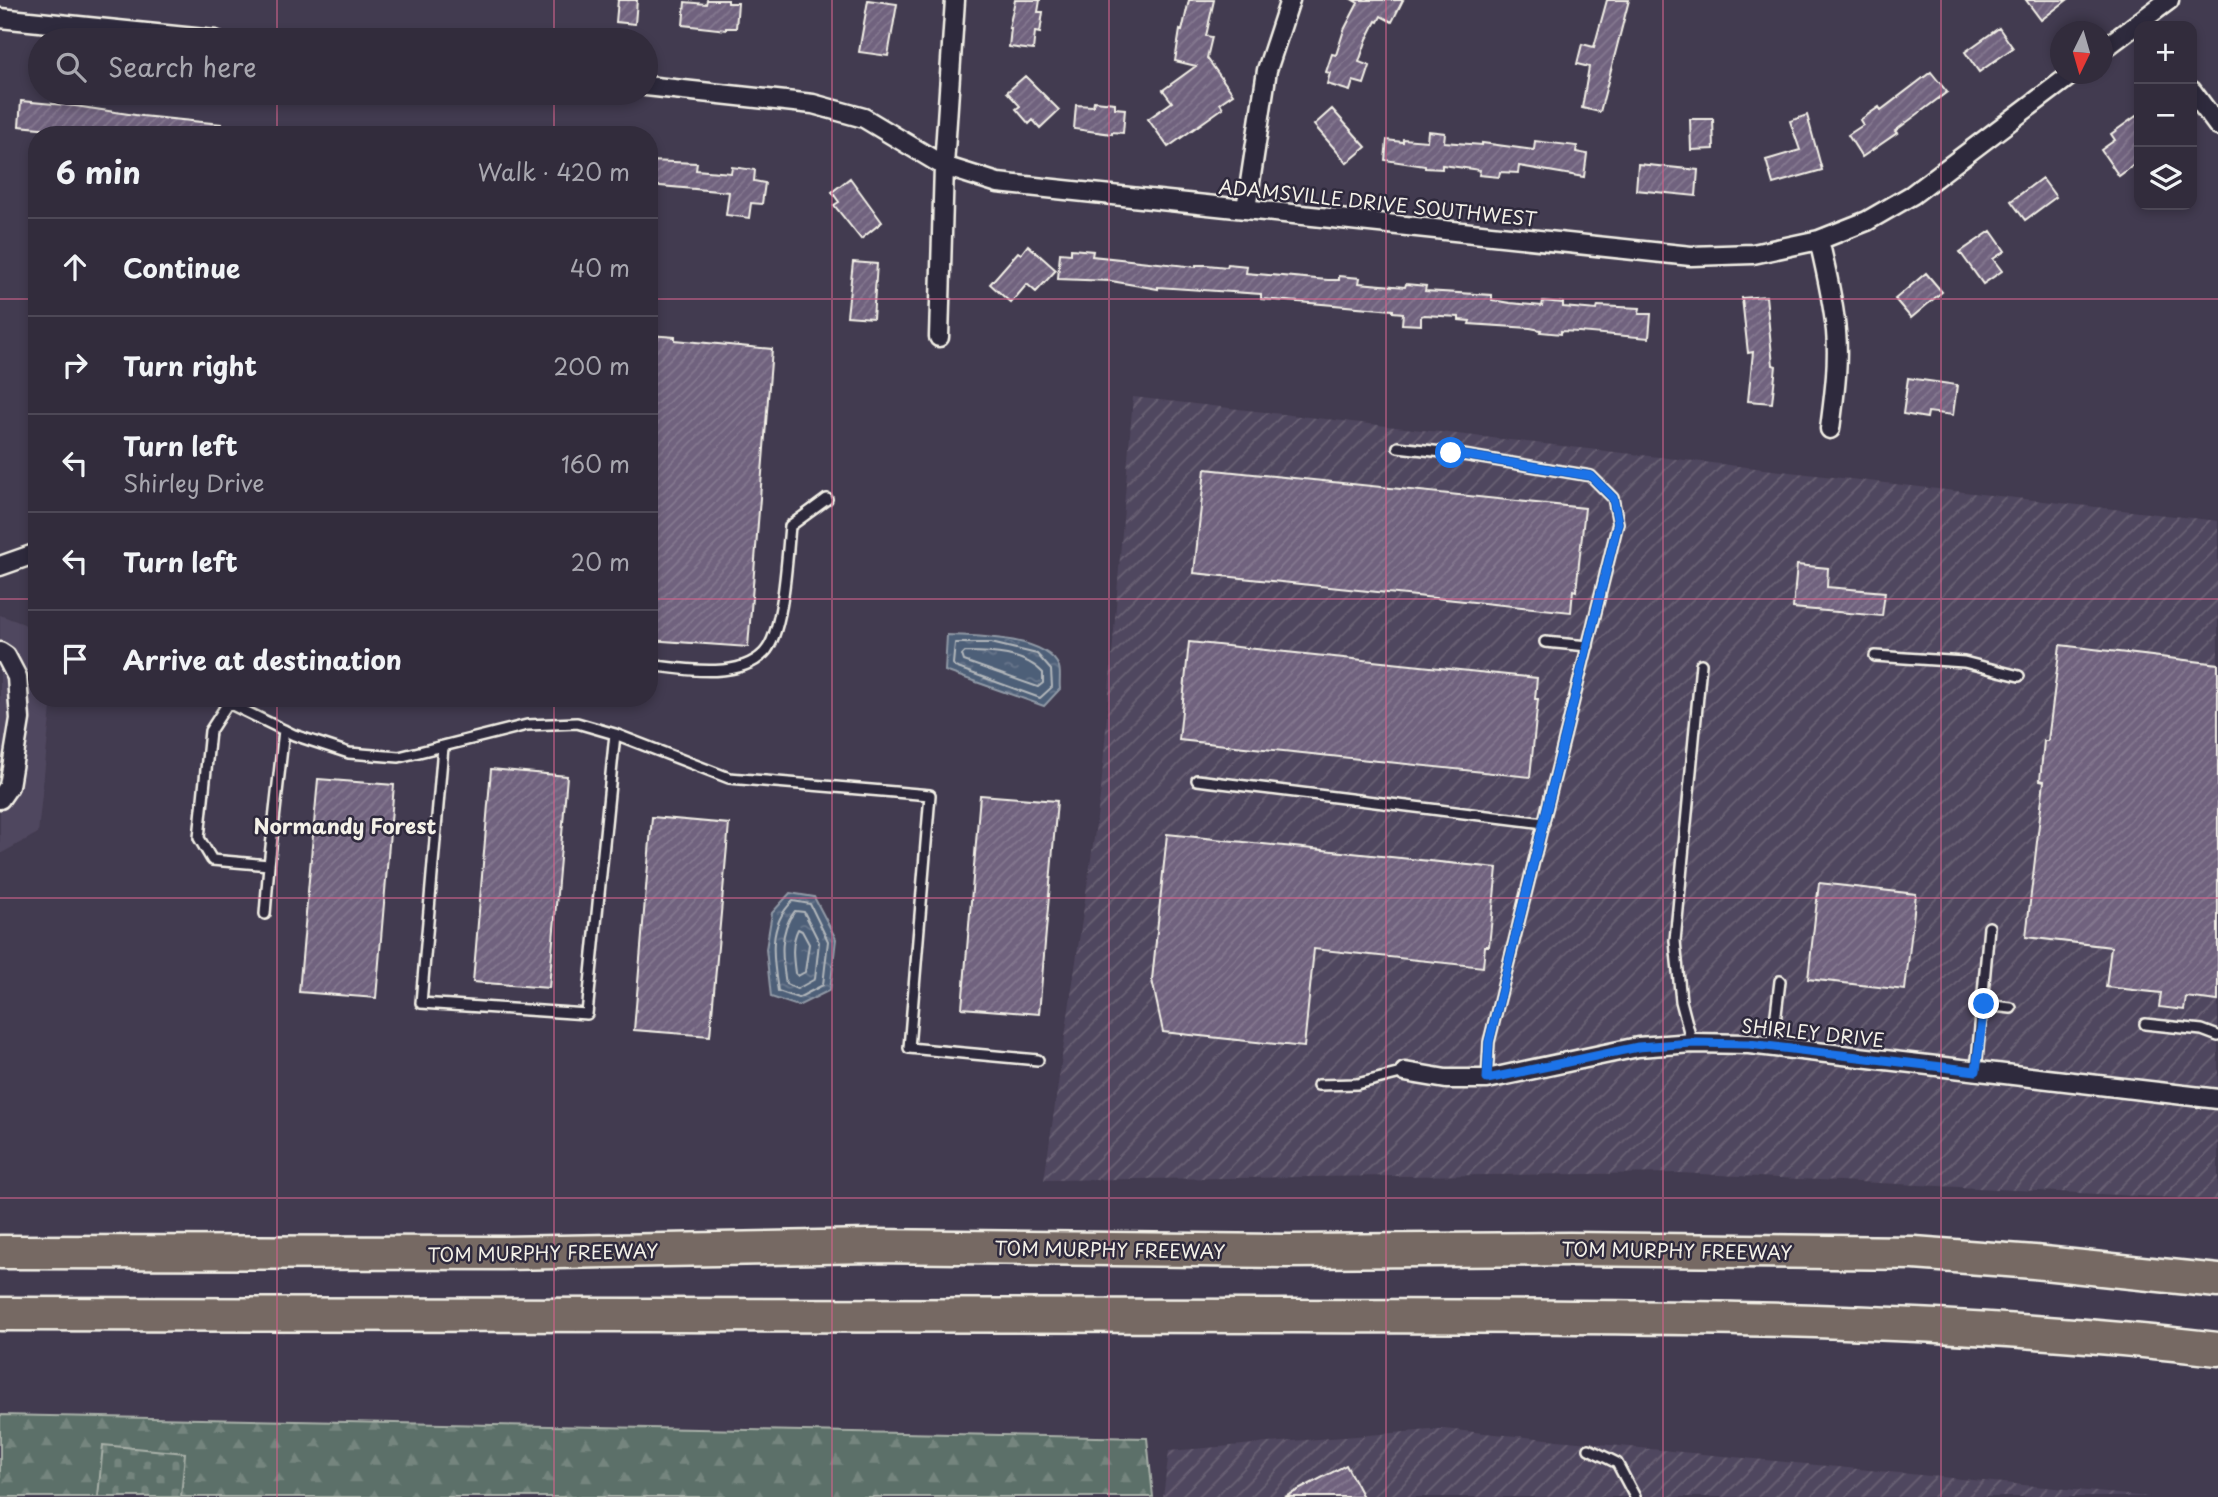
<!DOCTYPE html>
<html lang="en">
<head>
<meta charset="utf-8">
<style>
  :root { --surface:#322c3c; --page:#3d3847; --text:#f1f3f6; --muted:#a8a7af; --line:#4d4856 }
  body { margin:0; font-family:"Playpen Sans",sans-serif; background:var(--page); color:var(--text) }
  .controls { position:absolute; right:21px; top:21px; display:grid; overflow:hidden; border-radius:14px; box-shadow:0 4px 10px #0003 }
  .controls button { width:63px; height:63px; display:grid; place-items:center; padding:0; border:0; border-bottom:2px solid var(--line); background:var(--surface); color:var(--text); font:35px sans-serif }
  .compass { position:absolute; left:2050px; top:21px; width:63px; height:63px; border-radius:50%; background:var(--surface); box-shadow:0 4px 10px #0003; rotate:185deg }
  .stop { position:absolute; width:21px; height:21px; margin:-16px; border:5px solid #1a73e8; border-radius:50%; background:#fff }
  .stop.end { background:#1a73e8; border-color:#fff; box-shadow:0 2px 7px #0008 }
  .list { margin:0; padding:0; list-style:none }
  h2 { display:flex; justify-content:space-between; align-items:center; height:91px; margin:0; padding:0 28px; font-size:30px }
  h2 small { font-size:23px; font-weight:400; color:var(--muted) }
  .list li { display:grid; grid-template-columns:46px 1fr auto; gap:21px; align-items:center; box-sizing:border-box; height:98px; padding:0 28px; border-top:2px solid var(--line) }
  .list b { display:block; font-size:26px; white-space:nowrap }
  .list p { margin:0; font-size:23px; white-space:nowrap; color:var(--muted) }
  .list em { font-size:23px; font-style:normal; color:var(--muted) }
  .icon { flex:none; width:38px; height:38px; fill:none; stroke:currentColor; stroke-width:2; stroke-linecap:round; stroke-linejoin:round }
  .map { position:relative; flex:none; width:2218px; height:1497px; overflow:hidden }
  .search { position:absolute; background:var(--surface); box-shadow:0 4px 10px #0003; left:28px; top:28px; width:630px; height:77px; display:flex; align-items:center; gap:18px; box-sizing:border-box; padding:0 24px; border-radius:38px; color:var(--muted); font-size:26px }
  .panel { position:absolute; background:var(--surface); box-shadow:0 4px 10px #0003; left:28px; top:126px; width:630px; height:581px; border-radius:28px }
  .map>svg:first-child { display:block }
  .built { fill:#50475e }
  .industrial { fill:url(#industrial-furrows) }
  .forest { fill:url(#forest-firs); stroke:#a8b0a8; stroke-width:2 }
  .cemetery { fill:url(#cemetery-stones); stroke:#a8b0a8; stroke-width:2 }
  .water { fill:url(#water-ripples); stroke:#9099a5; stroke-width:2 }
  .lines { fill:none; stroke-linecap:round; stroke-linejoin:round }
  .shore { stroke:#b2b7bb; stroke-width:2 }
  .building { fill:url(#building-hatch); stroke:#f4f1e8; stroke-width:2 }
  .service-casing { stroke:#f4f1e8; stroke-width:14 }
  .minor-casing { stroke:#f4f1e8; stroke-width:23 }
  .motorway-casing { stroke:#f4f1e8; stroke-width:37 }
  .service { stroke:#2f2a3d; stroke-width:9 }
  .minor { stroke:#2f2a3d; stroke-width:18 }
  .motorway { stroke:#766964; stroke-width:32 }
  .route { stroke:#1a73e8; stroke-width:9 }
  .grid { fill:none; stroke:#d4648c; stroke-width:2; stroke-opacity:0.55 }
  .labels { text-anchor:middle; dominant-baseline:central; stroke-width:5; stroke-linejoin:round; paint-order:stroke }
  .street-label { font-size:19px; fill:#f4f1e8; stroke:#2f2a3d }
  .neighbourhood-label { font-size:21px; font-weight:bold; fill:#f4f1e8; stroke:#2f2a3d }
</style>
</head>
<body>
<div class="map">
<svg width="2218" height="1497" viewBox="0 0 2218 1497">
  <defs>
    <pattern id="industrial-furrows" width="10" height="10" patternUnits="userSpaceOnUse" patternTransform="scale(1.75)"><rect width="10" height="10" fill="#50475e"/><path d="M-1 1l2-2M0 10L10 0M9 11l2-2" fill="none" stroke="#6a6275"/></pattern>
    <pattern id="forest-firs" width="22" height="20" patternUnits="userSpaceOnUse" patternTransform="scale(1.75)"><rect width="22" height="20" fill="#5c7069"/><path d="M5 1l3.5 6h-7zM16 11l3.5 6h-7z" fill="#74857e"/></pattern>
    <pattern id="cemetery-stones" width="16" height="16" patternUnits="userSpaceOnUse" patternTransform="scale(1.75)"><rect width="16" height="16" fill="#5c7069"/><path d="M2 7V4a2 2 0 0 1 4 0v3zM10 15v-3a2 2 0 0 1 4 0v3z" fill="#74857e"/></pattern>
    <pattern id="water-ripples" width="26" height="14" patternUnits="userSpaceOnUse" patternTransform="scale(1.75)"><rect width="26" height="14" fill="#4e5f78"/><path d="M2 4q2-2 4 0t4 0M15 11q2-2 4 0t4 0" fill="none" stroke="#68768b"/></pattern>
    <pattern id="building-hatch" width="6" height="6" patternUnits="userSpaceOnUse" patternTransform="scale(1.75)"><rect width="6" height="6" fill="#70627e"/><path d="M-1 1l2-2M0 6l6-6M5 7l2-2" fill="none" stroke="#857990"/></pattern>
  </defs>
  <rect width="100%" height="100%" fill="#423b50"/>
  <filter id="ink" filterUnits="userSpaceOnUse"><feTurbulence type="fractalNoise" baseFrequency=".0143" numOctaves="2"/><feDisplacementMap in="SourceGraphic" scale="14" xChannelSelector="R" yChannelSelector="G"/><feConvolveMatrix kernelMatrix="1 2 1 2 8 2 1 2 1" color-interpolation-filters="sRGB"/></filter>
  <g filter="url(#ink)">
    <path class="built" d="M0 615 24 624 37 639V698H52L38 833 0 854Z"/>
    <path class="industrial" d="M1133 397 2218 521V1200L1680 1173 1044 1180 1101 790Z
      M1443 1429 2149 1497H1163L1169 1451Z"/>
    <path class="forest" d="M0 1415 1147 1438 1153 1497H0Z"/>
    <path class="cemetery" d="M103 1445 185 1453 181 1497H98Z"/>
    <path class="water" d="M947 635C975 636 1046 636 1059 667 1061 673 1059 683 1060 689L1044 706 945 671Z
      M790 893 814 897 836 939 830 990 798 1006 771 997 766 949 772 913Z"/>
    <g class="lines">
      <path class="shore" d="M955 643H991L1037 654 1051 670 1052 687 1040 698 955 667 953 664Z
        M965 652C991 652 1025 653 1043 673V683L1038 687 964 661 962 655Z
        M793 901 810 904 828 941 823 985 798 998 778 991C773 959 767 925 793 901Z
        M795 911 804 912 819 942 815 979 797 989 786 984C782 960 778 931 795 911Z
        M798 929 802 931 809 944 805 972 798 976 795 973C793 958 791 943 798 929Z"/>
    </g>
    <path class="building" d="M618 0H637L635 24 616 22Z
      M707 0H728V3H738L736 28H726V30L683 25 685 2 706 4Z
      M868 0 897 4 888 56 859 52Z
      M1015 0H1040L1038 12H1043L1040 33 1035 32 1033 50 1009 47 1011 28H1009Z
      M1189 0H1214L1206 36 1212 37 1207 58 1233 94 1220 103 1223 108 1168 147 1148 119 1172 102 1163 90 1196 66 1175 61 1180 30 1182 31Z
      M1353 0H1403L1392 22 1381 16 1378 22 1376 21 1367 39 1359 62 1370 66 1364 84 1353 81 1350 91 1327 84 1330 73 1326 72 1332 54 1336 55 1344 30 1358 3Z
      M1607 0H1629L1600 112 1582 108 1589 67 1577 64 1582 44 1594 47Z
      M2026 0H2067L2041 20Z
      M1999 28 2013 48 1979 72 1965 52Z
      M1931 72 1947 92 1895 131 1897 133 1862 157 1848 135 1863 125 1860 120 1879 107 1881 110Z
      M1025 76 1059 110 1040 128 1033 120 1029 124 1016 109 1020 106 1007 92Z
      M21 101 75 106 142 116 221 124 220 135H93V133L19 126Z
      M1094 101 1115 103V108L1125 109 1123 133 1112 132V134L1074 129 1076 105 1093 106Z
      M1332 109 1366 147 1347 163 1314 125Z
      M2139 114V161L2119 176 2101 150 2115 140 2111 134Z
      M1807 115 1822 170 1773 184 1766 160 1800 150 1790 121Z
      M1690 119H1713L1714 149 1691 150Z
      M1428 131 1445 133 1444 142 1482 145V143L1534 150 1535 141 1577 146 1576 152 1587 154 1584 177 1519 166 1518 173 1500 172 1499 177 1479 175 1480 170 1442 165V169L1425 168V166L1385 160 1387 140 1403 142V139L1427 141Z
      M649 161 697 163 696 170 731 173 732 167 755 170 754 181 765 183 762 204 751 203 749 218 726 215 729 192 649 185Z
      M1638 164 1698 170 1696 196 1636 190Z
      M850 178 882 222 861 239 834 205 839 202 832 192Z
      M2042 178 2056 197 2025 220 2011 201Z
      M1991 231 2005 251 1993 259 2002 271 1983 284 1960 252Z
      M1028 245 1056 270 1036 292 1027 284 1011 303 990 284 1018 252 1021 254Z
      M1071 249 1093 251 1092 256 1196 267V265H1207L1227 267 1228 264 1247 266 1246 273 1328 280H1339V276L1360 278 1359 283 1405 287 1406 284 1426 286 1425 291 1492 295V300L1510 303 1542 306 1543 301 1563 303V307L1597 310 1598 306 1640 308 1639 314H1651L1649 338 1579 332 1561 331V334L1540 332 1541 330 1530 328 1469 324 1470 321 1459 320V317L1424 315 1421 316V325L1402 324 1403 313 1393 312V310L1261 299V294L1158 287V289L1111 281 1058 279 1060 253 1071 254Z
      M853 262 877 264 873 318 847 316Z
      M1926 273 1942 292 1911 318 1895 299Z
      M1766 296 1773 365 1776 366 1772 403 1748 401 1753 352 1748 353 1742 298Z
      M649 335 675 337V340L772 349 748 647 649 640Z
      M1908 378 1957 385 1953 415 1928 412 1927 418 1903 414Z
      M1205 469 1585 508 1576 591 1573 590 1571 612 1194 573Z
      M1797 565 1828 568 1827 587 1885 592 1882 616 1793 608Z
      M1189 642 1537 678 1535 699H1538L1530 777 1179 740Z
      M2060 645 2218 664V1001L2186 997 2184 1010 2159 1007 2161 993 2106 987 2111 947 2026 937 2044 781 2040 780 2044 741H2048Z
      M491 769 567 776 549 988 473 982Z
      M318 779 394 785 376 998 299 992Z
      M980 795 1057 801 1039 1014 962 1008Z
      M652 817 729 824 710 1036 634 1030Z
      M1167 834 1497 868 1489 946H1485L1483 967 1314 949 1304 1047 1163 1032 1152 980Z
      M1819 883 1916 894 1905 990 1808 979Z
      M1346 1465 1363 1497H1285Z"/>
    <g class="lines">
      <defs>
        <path id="service" d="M1398 447 1451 453 1591 476 1613 498 1618 523 1489 1042 1487 1079
          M1545 642 1588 646
          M1875 656 1964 662 2019 676
          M649 665C682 669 738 680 764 653 784 633 787 555 790 526L827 499
          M218 698 294 735 349 753 399 757 527 725 577 723 615 734 729 778 930 795 909 1048 1038 1060
          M228 703 210 731 199 838 212 860 269 865 284 730
          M443 747 421 1003 587 1014 615 734
          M1197 780 1544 823
          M265 914 269 865
          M1984 1005 2011 1008
          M2145 1024 2202 1030 2218 1036
          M1692 1043 1681 1001 1675 941 1701 664
          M1772 1047 1780 981
          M1976 1071 1989 927
          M1318 1085 1357 1084 1405 1072
          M1589 1449 1617 1463 1635 1497"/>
        <path id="minor" d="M0 18 215 40
          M2102 50 2169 0
          M646 86 813 104 864 118 944 166 998 183 1691 256 1753 254 1819 240 1867 221 1912 195 2072 74
          M2192 91 2218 126
          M1246 209 1267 70 1290 0
          M1819 240C1826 270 1833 300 1836 331 1839 364 1834 397 1830 429
          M939 337 944 166 955 0
          M0 566 37 553
          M0 652 6 656 17 677 20 719 9 786 0 799
          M1405 1072 1446 1079H1487L1638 1047 1692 1043 1749 1044 2218 1099"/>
        <path id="motorway" d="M0 1252 504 1253 871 1246 1289 1251 1570 1249 1914 1253 2034 1262 2218 1281
          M0 1314C431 1314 862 1313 1294 1316 1602 1317 1911 1313 2218 1349"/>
      </defs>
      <use href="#service" class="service-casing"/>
      <use href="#minor" class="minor-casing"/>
      <use href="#motorway" class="motorway-casing"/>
      <use href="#service" class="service"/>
      <use href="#minor" class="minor"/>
      <use href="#motorway" class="motorway"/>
    </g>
  </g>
  <g class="lines" filter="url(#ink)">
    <path class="route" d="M1451 453 1591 476 1613 498 1618 523 1489 1042 1487 1079 1638 1047 1692 1043 1749 1044 1976 1071 1984 1004"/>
  </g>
  <path class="grid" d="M277 0V40M554 0V40M832 0V1497M1109 0V1497M1386 0V1497M1663 0V1497M1941 0V1497M277 93V135M554 93V135M0 299H37M649 299H2218M0 599H37M649 599H2218M277 698V1497M554 698V1497M0 898H2218M0 1198H2218"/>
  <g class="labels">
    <g class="street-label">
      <text transform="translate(1378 202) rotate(6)">ADAMSVILLE DRIVE SOUTHWEST</text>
      <text transform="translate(1813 1032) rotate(6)">SHIRLEY DRIVE</text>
      <text transform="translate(1110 1249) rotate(1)">TOM MURPHY FREEWAY</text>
      <text transform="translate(1677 1250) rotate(1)">TOM MURPHY FREEWAY</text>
      <text transform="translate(543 1252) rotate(-1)">TOM MURPHY FREEWAY</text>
    </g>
    <g class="neighbourhood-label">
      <text x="345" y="825">Normandy Forest</text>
    </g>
  </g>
</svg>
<div class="controls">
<button>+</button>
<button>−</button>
<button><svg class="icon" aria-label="layers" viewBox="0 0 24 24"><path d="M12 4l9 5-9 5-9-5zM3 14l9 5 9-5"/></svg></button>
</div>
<svg class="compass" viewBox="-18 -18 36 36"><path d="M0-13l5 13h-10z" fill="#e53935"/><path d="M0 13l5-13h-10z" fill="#a8a7af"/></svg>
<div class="stop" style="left:1451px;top:453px"></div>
<div class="stop end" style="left:1984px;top:1004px"></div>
<div class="search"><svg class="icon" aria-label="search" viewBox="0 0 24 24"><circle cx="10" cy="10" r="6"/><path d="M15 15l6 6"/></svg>Search here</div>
<section class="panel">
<h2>6 min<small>Walk · 420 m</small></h2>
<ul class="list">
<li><svg class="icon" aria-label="ahead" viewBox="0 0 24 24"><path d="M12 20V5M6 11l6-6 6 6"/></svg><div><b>Continue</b></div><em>40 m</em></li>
<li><svg class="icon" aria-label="right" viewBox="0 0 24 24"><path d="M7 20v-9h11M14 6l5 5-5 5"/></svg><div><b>Turn right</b></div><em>200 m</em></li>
<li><svg class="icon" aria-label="left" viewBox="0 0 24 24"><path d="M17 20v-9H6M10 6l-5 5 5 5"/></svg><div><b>Turn left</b><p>Shirley Drive</p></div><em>160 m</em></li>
<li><svg class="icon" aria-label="left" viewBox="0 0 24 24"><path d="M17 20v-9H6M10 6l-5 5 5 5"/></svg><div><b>Turn left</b></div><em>20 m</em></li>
<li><svg class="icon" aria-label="arrive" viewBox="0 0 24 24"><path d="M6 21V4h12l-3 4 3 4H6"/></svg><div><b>Arrive at destination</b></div></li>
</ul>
</section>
</div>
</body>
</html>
